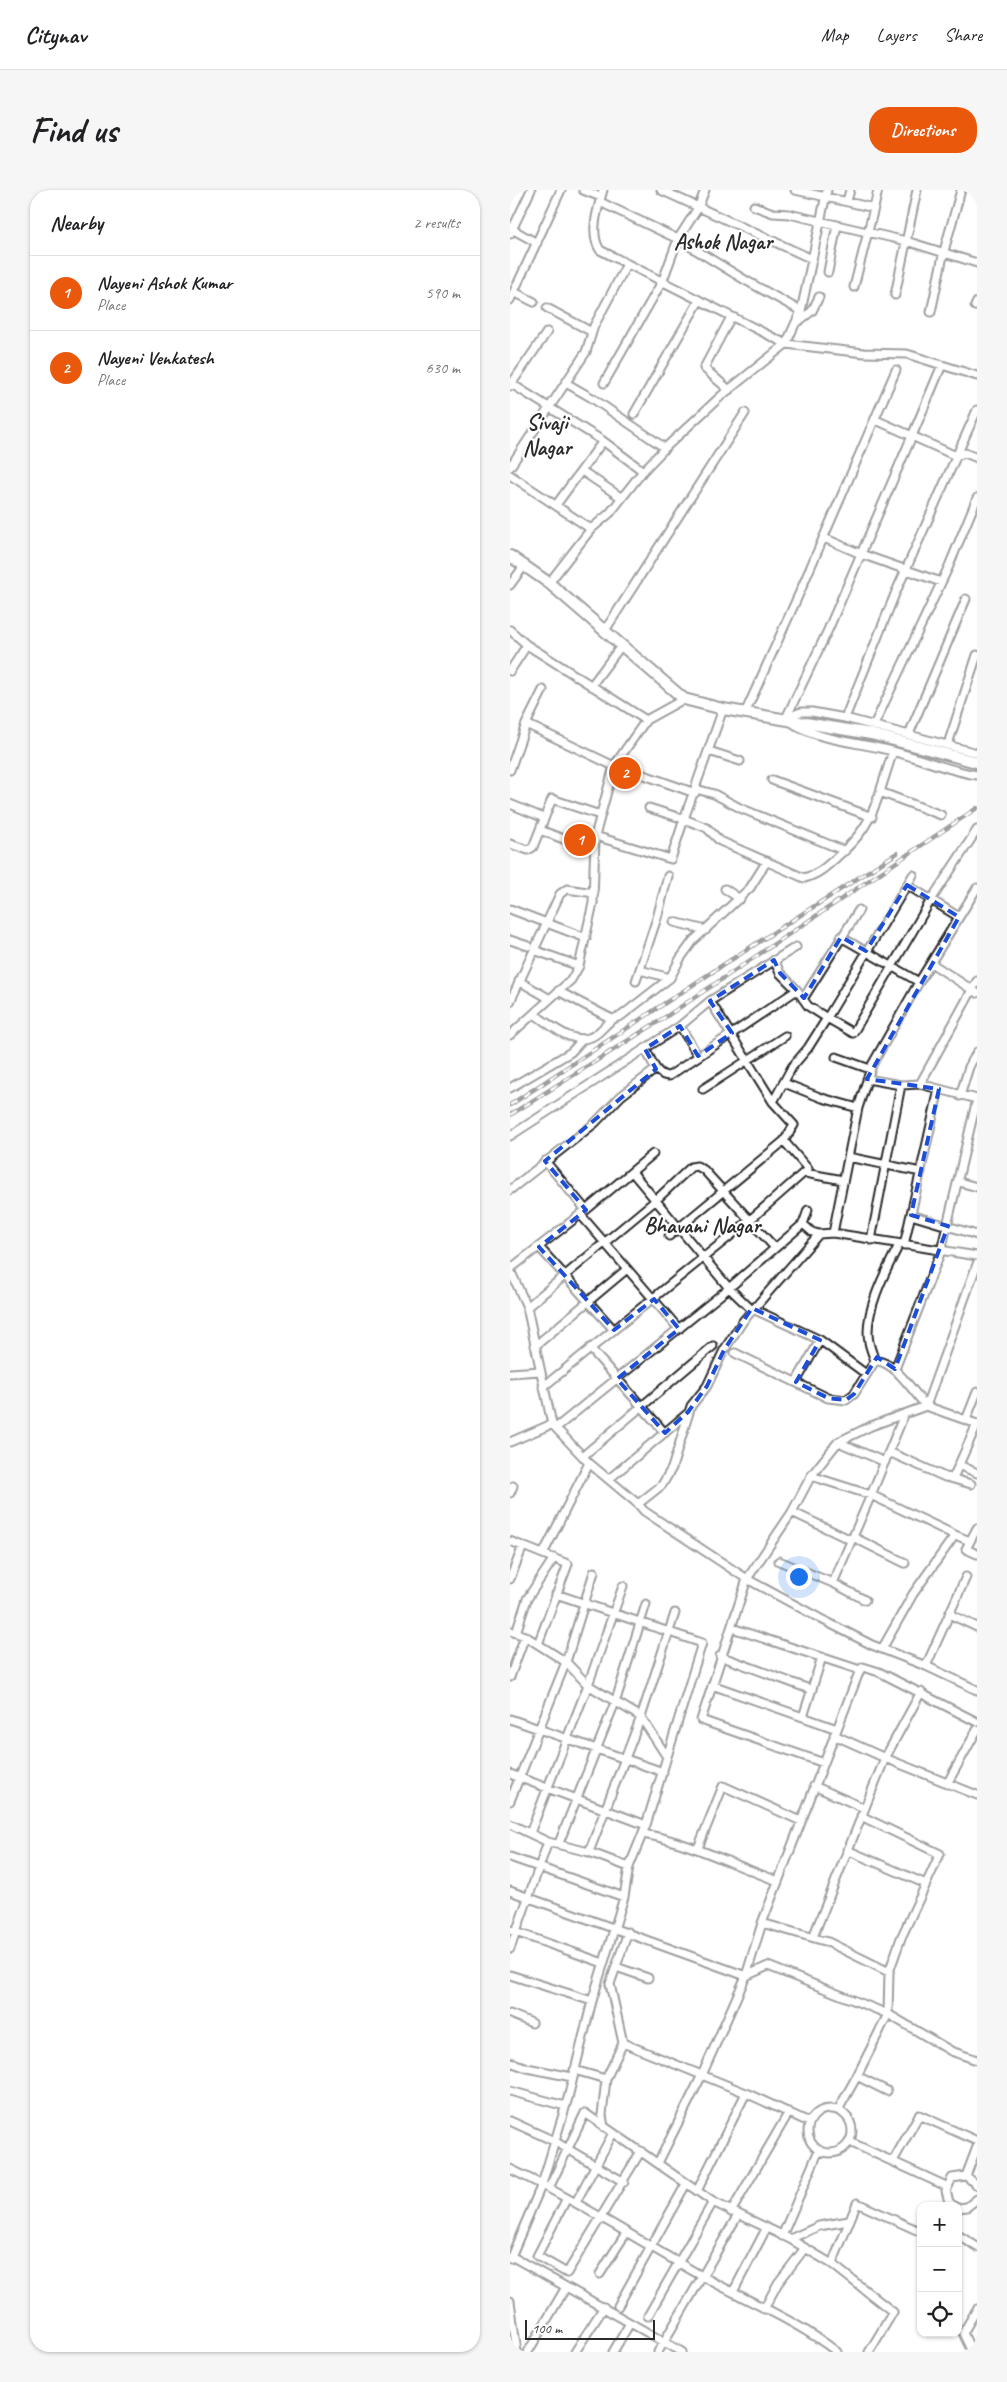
<!DOCTYPE html>
<html lang="en">
<head>
<meta charset="utf-8">
<style>
  :root { --surface:#fff; --page:#f6f6f6; --text:#202124; --muted:#757577; --line:#e0e0e0; --accent:#ea580c }
  body { margin:0; font-family:Caveat,sans-serif; background:var(--page); color:var(--text) }
  .controls { position:absolute; right:15px; bottom:15px; display:grid; overflow:hidden; border-radius:10px; box-shadow:0 1px 4px #0004 }
  .controls button { width:45px; height:45px; display:grid; place-items:center; padding:0; border:0; border-bottom:1px solid var(--line); background:var(--surface); color:var(--text); font:25px sans-serif }
  .scale { position:absolute; left:15px; bottom:12px; width:130px; box-sizing:border-box; padding-left:5px; border:2px solid #2b2b2b; border-top:0; font-size:14px; line-height:18px; white-space:nowrap; color:#2b2b2b; -webkit-text-stroke:4px #fff; paint-order:stroke }
  .you { position:absolute; left:288px; top:1386px; width:18px; height:18px; margin:-12px; border:4px solid #fff; border-radius:50%; background:#1a73e8; box-shadow:0 0 0 8px #1a73e833 }
  .badge { display:grid; place-items:center; width:32px; height:32px; border-radius:50%; background:var(--accent); color:#fff; font-size:16px; font-weight:700 }
  .pin { position:absolute; translate:-50% -50%; border:2px solid #fff; box-shadow:0 1px 5px #0006 }
  .list { margin:0; padding:0; list-style:none }
  h2 { display:flex; justify-content:space-between; align-items:center; height:65px; margin:0; padding:0 20px; font-size:21px }
  h2 small { font-size:16px; font-weight:400; color:var(--muted) }
  .list li { display:grid; grid-template-columns:32px 1fr auto; gap:15px; align-items:center; box-sizing:border-box; height:75px; padding:0 20px; border-top:1px solid var(--line) }
  .list b { display:block; font-size:19px; white-space:nowrap }
  .list p { margin:0; font-size:16px; white-space:nowrap; color:var(--muted) }
  .list em { font-size:16px; font-style:normal; color:var(--muted) }
  .icon { flex:none; width:28px; height:28px; fill:none; stroke:currentColor; stroke-width:2; stroke-linecap:round; stroke-linejoin:round }
  .map { position:relative; flex:none; width:467px; height:2162px; overflow:hidden; border-radius:20px }
  header { display:flex; align-items:center; gap:30px; box-sizing:border-box; height:70px; padding:0 25px; background:var(--surface); border-bottom:1px solid var(--line) }
  header strong { font-size:24px }
  nav { display:flex; gap:28px; margin-inline-start:auto; font-size:18px }
  .intro { display:flex; align-items:center; justify-content:space-between; box-sizing:border-box; height:120px; padding:0 30px }
  h1 { margin:0; font-size:35px }
  .button { padding:12px 22px; border-radius:20px; background:var(--accent); color:#fff; font-size:18px; font-weight:700 }
  main { display:flex; gap:30px; padding:0 30px }
  aside { flex:1; background:var(--surface); border-radius:20px; box-shadow:0 1px 4px #0004 }
  .map>svg:first-child { display:block }
  .lines { fill:none; stroke-linecap:round; stroke-linejoin:round }
  .street-casing { stroke:#2b2b2b; stroke-width:11 }
  .secondary-casing { stroke:#2b2b2b; stroke-width:14 }
  .street { stroke:#fff; stroke-width:7 }
  .secondary { stroke:#fff; stroke-width:10 }
  .rail-casing { stroke:#2b2b2b; stroke-width:4.5 }
  .rail { stroke:#fff; stroke-width:2.5; stroke-dasharray:8; stroke-linecap:butt }
  .marked { fill:none; stroke:#1d4ed8; stroke-width:4; stroke-dasharray:10 6; stroke-linejoin:round }
  .labels { text-anchor:middle; dominant-baseline:central; stroke-width:4.5; stroke-linejoin:round; paint-order:stroke }
  .neighbourhood-label { font-size:22px; font-weight:bold; fill:#2b2b2b; stroke:#fff }
</style>
</head>
<body>
<header>
<strong>Citynav</strong>
<nav><a>Map</a><a>Layers</a><a>Share</a></nav>
</header>
<div class="intro"><h1>Find us</h1><a class="button">Directions</a></div>
<main>
<aside>
<h2>Nearby<small>2 results</small></h2>
<ul class="list">
<li><span class="badge">1</span><div><b>Nayeni Ashok Kumar</b><p>Place</p></div><em>590 m</em></li>
<li><span class="badge">2</span><div><b>Nayeni Venkatesh</b><p>Place</p></div><em>630 m</em></li>
</ul>
</aside>
<div class="map">
<svg width="467" height="2162" viewBox="0 0 467 2162">
  <rect width="100%" height="100%" fill="#fff"/>
  <filter id="ink" filterUnits="userSpaceOnUse"><feTurbulence type="fractalNoise" baseFrequency=".02" numOctaves="2"/><feDisplacementMap in="SourceGraphic" scale="10" xChannelSelector="R" yChannelSelector="G"/><feConvolveMatrix kernelMatrix="1 2 1 2 8 2 1 2 1" color-interpolation-filters="sRGB"/></filter>
  <g filter="url(#ink)">
    <g class="lines">
      <defs>
        <path id="street" d="M73 0 91 7
          M93 0C88 18 79 43 90 60L276 154 291 121 317 0
          M151 0 302 69
          M285 0 364 18 344 97
          M337 11 340 0
          M90 12 168 49 235 90 291 121
          M244 16 263 23 279 24 396 51 467 73
          M364 18 368 0
          M0 38 27 53
          M0 44 21 0
          M318 82 327 35
          M4 102 24 112
          M385 105 407 0
          M0 110 51 0
          M465 116 467 112
          M37 118 82 142
          M421 122 434 61 451 0
          M289 131 302 121 309 107
          M0 193 93 251 133 281
          M56 193 82 208 155 258
          M94 193 153 90 168 49 188 18 195 0
          M0 196 37 142
          M219 200 194 178 221 127
          M124 224 189 111
          M366 230 402 246 432 175
          M0 277 76 162 84 136 117 74
          M72 281 112 308
          M0 285 81 339
          M46 315 93 251
          M314 348 351 364 431 392
          M39 393 81 339 100 323 133 281 155 258 211 206 276 154 354 163 397 164 467 186
          M0 395 14 376
          M0 440 17 455
          M94 442 235 223
          M0 481 17 455 136 530
          M81 496 111 456
          M213 519 174 629 197 638 210 651 294 688C308 685 317 676 327 667 351 646 360 632 370 602L431 625
          M235 523 289 404 386 180
          M276 528 318 440 402 246 446 266 455 263 467 268
          M276 528 291 522H302L335 528 467 563
          M335 528 385 404 467 220
          M280 531C305 551 351 552 382 561 410 568 439 581 467 585
          M16 534 104 576
          M364 535 439 376 467 308
          M399 544 456 409
          M438 554 467 465
          M199 561 230 571
          M0 580 16 534 33 500
          M134 585 185 603
          M262 590 362 627
          M186 599 204 604 230 618 335 661
          M370 602 383 561
          M0 614 34 628
          M30 640 56 650
          M85 646 161 669 174 629 139 618
          M0 654 18 660 23 657 42 609 90 625
          M403 685 317 828 343 843 421 710 467 640
          M397 695 449 727
          M215 699 230 709
          M0 719 76 748
          M164 732 196 740
          M331 747 409 792
          M0 750 18 756
          M24 760 69 776
          M421 773 467 803
          M130 780 160 788
          M9 791 40 809
          M126 791 147 728 158 686
          M48 801 102 829
          M293 809 349 720
          M200 811 263 912 284 935 274 951
          M0 812 50 704 57 699 84 703
          M24 824C41 835 65 858 85 845 95 838 98 829 111 826L160 788 170 769 183 751 240 698 257 671
          M170 836 188 866
          M0 845 61 790 69 776 83 713 85 646 104 576 136 530 174 509
          M135 859C142 869 145 886 159 886L287 800 270 783 264 770
          M326 867 360 879
          M357 889 391 895 410 894 467 909
          M274 893 312 908 348 918
          M410 894 467 791
          M0 898 61 862 73 849
          M193 899 275 846
          M450 906 459 877 467 862
          M263 912 282 877 298 858 317 828 298 816 287 800
          M0 946 170 836 200 811 286 757
          M338 967 411 982
          M35 971 76 1020
          M122 982 219 1098 241 1119
          M295 983 333 990
          M449 992 467 997
          M0 1000 85 933 111 906 146 879
          M70 1024 169 1139
          M401 1025 467 1045
          M293 1034 298 1020
          M323 1043 348 918 362 875 409 792 467 698
          M361 1050 391 895
          M394 1055 429 899
          M29 1057 104 1140
          M0 1079 76 1020 143 964
          M0 1080 17 1117 42 1234 79 1273 128 1314 134 1321 237 1389 311 1429 362 1455 416 1476 467 1500
          M17 1117 146 1010 181 977 187 976 194 980 265 1058
          M243 1119 310 1150 356 1184
          M25 1156 117 1079
          M80 1158 155 1243
          M225 1163 318 1208 336 1210 344 1204 365 1171C383 1169 405 1204 416 1216L467 1074
          M365 1171C363 1165 360 1158 359 1152 353 1123 376 1080 389 1055
          M385 1179 431 1061 467 909
          M0 1183 30 1181
          M286 1192 310 1150
          M33 1197 240 1030 298 979 274 951 159 1046
          M394 1225 361 1305 301 1286 328 1252 361 1236 416 1216 467 1234
          M456 1230 467 1202
          M47 1237 219 1098 293 1034 302 1042 309 1044
          M0 1252 42 1234
          M328 1252 375 1272
          M379 1262 435 1287 443 1288 467 1234
          M73 1266 203 1156
          M449 1275 467 1283
          M301 1286 282 1322 237 1389 191 1530 314 1573
          M440 1288 461 1294
          M99 1289 177 1224
          M0 1303 3 1296
          M128 1314 152 1295 162 1278 181 1216 197 1196 214 1160 233 1131 309 1044 323 1043 467 1066
          M282 1322 341 1350
          M467 1338 456 1359 467 1364
          M343 1347 395 1373
          M0 1351 58 1374 28 1454
          M33 1364 79 1273
          M269 1371 323 1393 355 1410
          M0 1389 13 1356
          M323 1393 361 1305 445 1345
          M439 1424 467 1437
          M222 1438 350 1480
          M0 1441 15 1446 56 1472 78 1495 131 1527 157 1567
          M6 1443 17 1409 44 1368
          M372 1459 403 1404 445 1345 460 1351
          M210 1466 302 1500
          M416 1476 456 1387
          M0 1487 15 1446
          M202 1495 327 1539
          M293 1527 312 1467
          M0 1529 153 1582
          M324 1545 375 1568 467 1605
          M0 1584 136 1635
          M437 1594 467 1540
          M304 1596 354 1618
          M0 1611 56 1472 84 1382
          M0 1634 38 1652 79 1662 119 1677
          M20 1643 78 1495 113 1396
          M133 1644C180 1652 223 1675 268 1691
          M49 1653 106 1510 136 1414
          M188 1658 213 1596 291 1631
          M337 1660 416 1694
          M79 1662 131 1527 165 1423
          M0 1667 114 1707
          M0 1701 236 1786 258 1776 378 1824 441 1861 467 1870
          M252 1733 318 1752 379 1782
          M0 1740 93 1773
          M303 1747 375 1568 411 1502
          M0 1759 38 1652
          M106 1777 138 1788
          M0 1785 82 1811
          M0 1824 22 1833
          M113 1853 236 1903 299 1932
          M0 1872 17 1878 62 1887
          M64 1880 96 1889
          M347 1886 377 1901
          M0 1901 55 1916
          M298 1941a22 22 0 1 1 44 0a22 22 0 1 1-44 0Z
          M328 1920 347 1886 378 1824 379 1782 391 1748 430 1664 351 1626
          M0 1931 44 1951 114 1992
          M94 1937 92 1925 96 1889 113 1853 100 1794 118 1742
          M340 1952 436 1996
          M383 1971 409 1925 467 1951
          M148 1973 192 1885 236 1786 252 1733 350 1480 353 1477 369 1482 467 1532
          M0 1979C66 2010 128 2050 192 2086 237 2111 286 2130 327 2162
          M456 1986 467 1957
          M39 1998 75 1923 203 2012 280 2049 322 2074 383 2122 359 2162
          M187 2001 236 1903
          M57 2008 27 2066 57 2083 131 1961
          M66 2012 103 1943
          M444 2016 439 2012 436 2001 442 1988 456 1986 467 1995
          M448 2018 457 2017 467 2009
          M221 2022 279 1922
          M448 2045 467 2057
          M272 2046 309 1960
          M280 2049 309 2036 339 2031
          M1 2066 172 2162
          M0 2069 32 1994 58 1908 82 1811 114 1707 119 1677 136 1635 192 1453 46 1404
          M322 2074 347 2013 411 2042
          M90 2084 116 2043
          M223 2102 256 2039
          M0 2111 7 2162
          M108 2116 176 1994
          M254 2119 268 2093 295 2058
          M138 2126 203 2012
          M18 2162 56 2097
          M65 2162 94 2117
          M103 2162 120 2133
          M148 2162 228 2025
          M462 2162 453 2143 467 2119"/>
        <path id="secondary" d="M0 366 39 393 174 509 213 519 361 544 466 572"/>
      </defs>
      <use href="#street" class="street-casing"/>
      <use href="#secondary" class="secondary-casing"/>
      <use href="#street" class="street"/>
      <use href="#secondary" class="secondary"/>
      <defs>
        <path id="rail" d="M0 915 213 775 387 663
          M0 925 157 826 467 618"/>
      </defs>
      <use href="#rail" class="rail-casing"/>
      <use href="#rail" class="rail"/>
    </g>
  </g>
  <path d="M0 0H467V2162H0ZM397 695 449 727 357 889 429 899 401 1025 438 1036 385 1179 367 1167 344 1204 336 1210 318 1208 286 1192 310 1150 242 1118 214 1160 197 1196 178 1222 155 1243 107 1189 169 1139 144 1109 104 1140 29 1057 76 1020 35 971 146 879 135 859 170 836 188 866 222 843 200 811 264 770 270 783 294 808 331 747 356 761Z" fill="#fff" fill-opacity=".55" fill-rule="evenodd"/>
  <path class="marked" d="M397 695 449 727 357 889 429 899 401 1025 438 1036 385 1179 367 1167 344 1204 336 1210 318 1208 286 1192 310 1150 242 1118 214 1160 197 1196 178 1222 155 1243 107 1189 169 1139 144 1109 104 1140 29 1057 76 1020 35 971 146 879 135 859 170 836 188 866 222 843 200 811 264 770 270 783 294 808 331 747 356 761Z"/>
  <g class="labels">
    <g class="neighbourhood-label">
      <text x="213" y="52">Ashok Nagar</text>
      <text x="37" y="233">Sivaji<tspan x="37" dy="25">Nagar</tspan></text>
      <text x="192" y="1036">Bhavani Nagar</text>
    </g>
  </g>
</svg>
<div class="controls">
<button>+</button>
<button>−</button>
<button><svg class="icon" aria-label="locate" viewBox="0 0 24 24"><circle cx="12" cy="12" r="6"/><path d="M12 2v4M12 18v4M2 12h4M18 12h4"/></svg></button>
</div>
<div class="scale">100 m</div>
<div class="you"></div>
<div class="pin badge" style="left:70px;top:650px">1</div>
<div class="pin badge" style="left:115px;top:583px">2</div>
</div>
</main>
</body>
</html>
